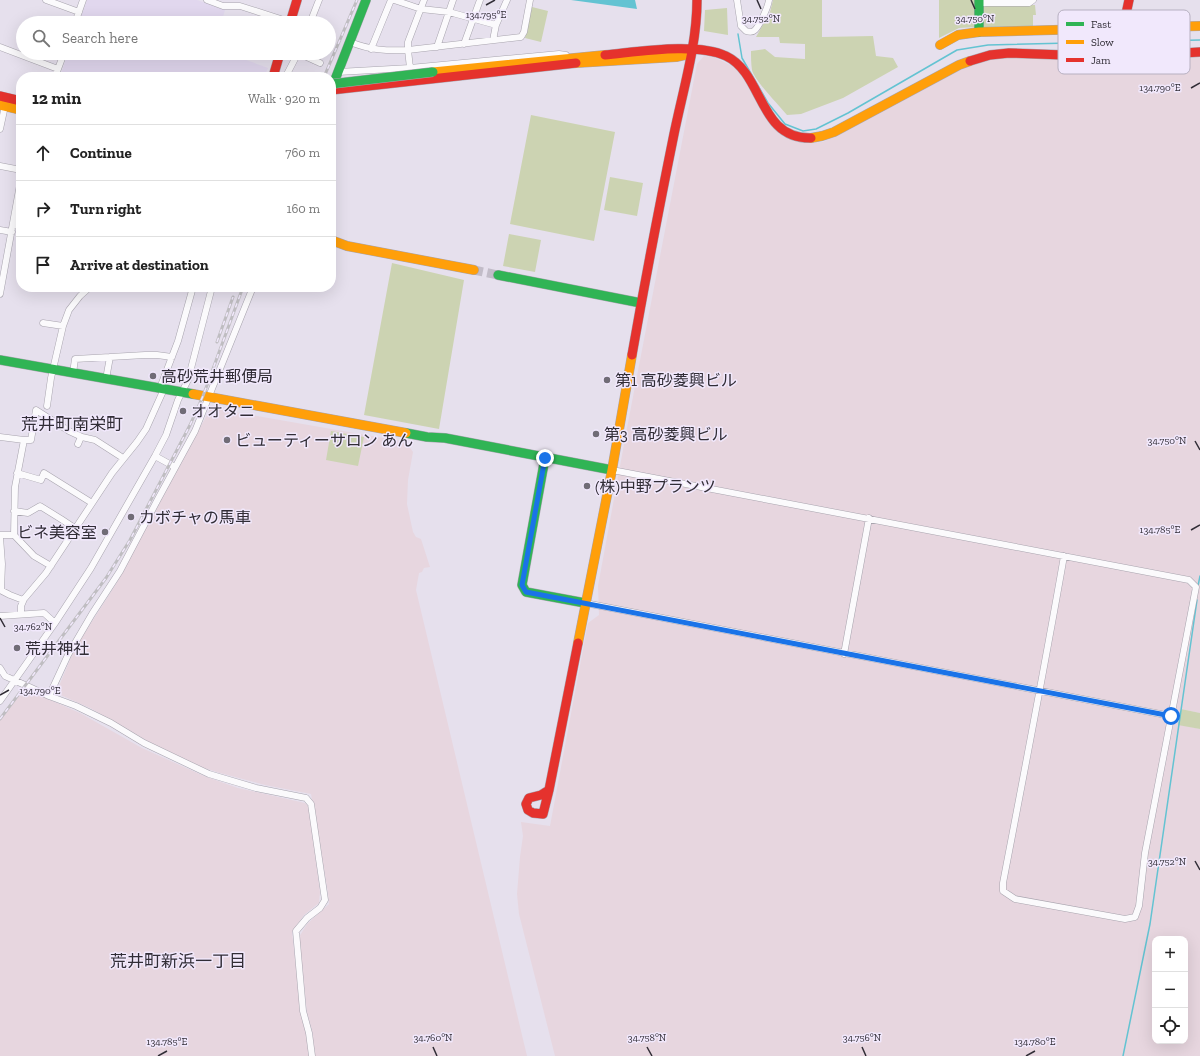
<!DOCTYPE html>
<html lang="en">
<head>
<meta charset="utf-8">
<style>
  :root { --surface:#fff; --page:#f2f2f2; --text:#222; --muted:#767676; --line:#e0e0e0 }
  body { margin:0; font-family:"Zilla Slab","Noto Sans JP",serif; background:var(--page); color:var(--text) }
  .controls { position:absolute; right:12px; bottom:12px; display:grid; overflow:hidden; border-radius:8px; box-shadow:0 4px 16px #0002 }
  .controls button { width:36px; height:36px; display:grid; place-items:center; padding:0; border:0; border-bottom:1px solid var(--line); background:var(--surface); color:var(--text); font:20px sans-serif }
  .stop { position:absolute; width:12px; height:12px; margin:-9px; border:3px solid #1a73e8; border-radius:50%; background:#fff }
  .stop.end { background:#1a73e8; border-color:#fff; box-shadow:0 1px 4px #0008 }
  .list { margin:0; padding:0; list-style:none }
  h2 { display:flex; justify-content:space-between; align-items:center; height:52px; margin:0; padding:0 16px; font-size:17px }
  h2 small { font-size:13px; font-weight:400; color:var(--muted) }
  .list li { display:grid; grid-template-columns:26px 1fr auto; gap:12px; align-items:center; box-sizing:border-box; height:56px; padding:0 16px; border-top:1px solid var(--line) }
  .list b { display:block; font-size:15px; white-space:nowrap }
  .list em { font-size:13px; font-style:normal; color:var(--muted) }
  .icon { flex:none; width:22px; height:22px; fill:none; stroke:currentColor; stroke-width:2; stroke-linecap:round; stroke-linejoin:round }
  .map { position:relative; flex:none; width:1200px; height:1056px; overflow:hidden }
  .search { position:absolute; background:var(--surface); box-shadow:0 4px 16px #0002; left:16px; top:16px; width:320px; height:44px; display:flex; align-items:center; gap:10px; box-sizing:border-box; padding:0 14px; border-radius:22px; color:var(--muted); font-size:15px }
  .panel { position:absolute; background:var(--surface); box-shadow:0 4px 16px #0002; left:16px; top:72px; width:320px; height:220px; border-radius:16px }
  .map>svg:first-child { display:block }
  .industrial { fill:#e7d6df; fill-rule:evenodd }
  .built { fill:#e1d7ee }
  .green { fill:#ccd3b2 }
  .water { fill:#63c3d2 }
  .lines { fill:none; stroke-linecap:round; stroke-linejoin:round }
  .stream { stroke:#63c3d2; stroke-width:1.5 }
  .secondary-tunnel { stroke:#c2bcc8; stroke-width:9; stroke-dasharray:9 4.5; stroke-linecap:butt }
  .street-casing { stroke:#a8a4ae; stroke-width:7 }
  .fast-casing { stroke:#a8a4ae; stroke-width:10 }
  .slow-casing { stroke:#a8a4ae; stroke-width:10 }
  .jam-casing { stroke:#a8a4ae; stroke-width:10 }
  .street { stroke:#fbfafc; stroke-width:6 }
  .fast { stroke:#30b455; stroke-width:9 }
  .slow { stroke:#ff9f0a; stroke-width:9 }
  .jam { stroke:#e5322d; stroke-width:9 }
  .rail-casing { stroke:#bfbdc1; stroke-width:3 }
  .rail { stroke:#f1e8fc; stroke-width:1.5; stroke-dasharray:4.5; stroke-linecap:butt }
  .fast-bridge-casing { stroke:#a8a4ae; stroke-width:10; stroke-linecap:butt }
  .fast-bridge { stroke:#30b455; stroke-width:9 }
  .route { stroke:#1a73e8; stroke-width:5 }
  .ticks { fill:none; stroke:#312d36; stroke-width:1.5 }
  .poi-dot { fill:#706c76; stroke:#f1e8fc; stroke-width:1.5 }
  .labels { text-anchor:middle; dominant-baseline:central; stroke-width:3; stroke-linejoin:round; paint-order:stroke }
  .poi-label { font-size:16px; fill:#312d36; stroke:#f1e8fc; text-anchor:start }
  .neighbourhood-label { font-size:17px; fill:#312d36; stroke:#f1e8fc }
  .key { fill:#f1e8fc; stroke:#b7b0c1; stroke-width:1 }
  .key-label { font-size:11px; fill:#312d36 }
  .ticks-label { font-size:10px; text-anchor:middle; fill:#312d36; stroke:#f1e8fc; stroke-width:3; stroke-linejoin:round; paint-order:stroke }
</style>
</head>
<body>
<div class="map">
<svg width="1200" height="1056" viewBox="0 0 1200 1056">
  <rect width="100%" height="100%" fill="#e6e0ed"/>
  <path class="industrial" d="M704 56 714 57 736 68 748 86 773 128 784 137 804 143 823 142 964 68 992 59 1005 58H1140L1200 56V713L1181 709 1178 724 1200 729V1056H555L519 914 517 894 520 857 523 836 521 822 550 826 588 623 599 615 598 586 627 428 697 64ZM1155 939H1185V1041H1155Z
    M211 408 406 442 413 452 408 480 407 504 413 532 416 537 421 539 430 567 424 568 422 572 419 573 416 590 527 1056H315L312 1030 307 1013 299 937 307 924 329 904 328 893 311 794 265 785 220 773 201 767 158 747 90 708 56 693 75 648 116 584 175 472Z
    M23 688 80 713 142 748 204 776 238 788 305 803 309 807 320 892 319 903 304 915 292 932 301 1010 307 1029 311 1056H0V720Z"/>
  <path class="built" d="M87 0H197L225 10 221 23H79Z
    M68 53H227L268 68 264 77H60Z"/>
  <path class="green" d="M773 0H822V37L873 36 876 56 893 58 898 67 843 98 801 114 787 115C779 105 754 80 752 70 751 64 751 57 751 51L765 49 775 57 805 59V44L780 43 779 37H756L770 12Z
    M939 0H975V27L959 28 939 38Z
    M1035 5 1036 15H1033V27L984 29V7L986 6Z
    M532 7 548 11 541 42 525 38Z
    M727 8 728 35 704 31 705 10Z
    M531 115 615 132 594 241 510 224Z
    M610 177 643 183 637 216 604 210Z
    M509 234 541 240 535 272 503 266Z
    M392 263 464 280 439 429 364 415Z
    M331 431 364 437 358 466 326 460Z
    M1181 709 1200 713V729L1178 725Z"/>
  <path class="water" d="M571 0H635L637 9Z"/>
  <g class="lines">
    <path class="stream" d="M738 34 742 58 768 103 785 124 803 131 816 129 848 113 957 50 988 45 1200 40
      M1198 586 1200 576
      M1123 1056 1150 924 1197 600"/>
    <path class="secondary-tunnel" d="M474 270 498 275"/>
    <defs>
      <path id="street" d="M46 0 79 12
        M207 0 223 6H240L290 22
        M394 0 421 9 449 12 496 25
        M737 0 741 26 746 31C749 32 753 32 755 30 760 25 768 7 769 0
        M979 3H1029L1033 0
        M75 23 83 0
        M310 23 319 0
        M493 40 496 25 507 0
        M350 42C370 50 386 51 408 50L521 37 524 32 530 0
        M464 44 480 0
        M0 47 58 69
        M437 47 453 0
        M371 49 391 0
        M298 53 320 63
        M410 68 408 50V42L424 0
        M338 72 410 68 559 54 566 55
        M273 75 283 76H286L298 53
        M55 77 64 53
        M308 77 321 76
        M0 129 5 106
        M0 166 21 170
        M13 226 21 224
        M0 230 12 232
        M0 294 21 179
        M43 323 63 326
        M73 373 75 359 145 355H157L172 357
        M106 379 110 357
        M160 388 178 341 193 287
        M47 406 51 378 63 326 69 310 80 296 90 287
        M0 437 24 440
        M78 444 81 437
        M155 456 175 467
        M612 470 1189 580 1196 587 1145 853 1139 906 1135 917 1125 919 1015 899 1003 891V883C1024 774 1045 665 1064 556
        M17 473 41 480 44 473 92 503
        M14 511 28 513 40 506 61 519 76 529
        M0 535H14
        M0 537 2 564 1 590
        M51 566 34 556 14 535 15 487 24 440H31L36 410 69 431 82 437 95 440 123 458
        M0 590 10 595 23 600
        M585 603 1171 716
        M21 613V606L24 599 46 573 112 473 137 442 146 429 164 389
        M0 616 44 613 55 623
        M844 654 869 518
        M0 668 5 676 49 696 76 706 111 723 144 743 209 774 256 788 306 798 311 804 325 900 320 908 307 918 296 931 303 1011 309 1033 312 1056
        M49 696 68 655 92 614 120 571 158 499 195 431 253 287
        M0 701 55 623 91 568 155 456 166 435 178 400 188 380 212 287"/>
      <path id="fast" d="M979 0V32
        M331 90 366 0
        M498 275 641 303
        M0 360 193 394
        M406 433 427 437 445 438 612 470
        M545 458 522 585 526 592 585 603"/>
      <path id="slow" d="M940 45 958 35 979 32 1200 26
        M576 63 676 57 685 55 692 49
        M433 72 605 55
        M0 105 21 110
        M811 138 822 136 834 132 959 65 970 61
        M331 240 347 246 474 270
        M193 394 406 433
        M578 643 612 470 632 355"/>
      <path id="jam" d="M290 23 297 0
        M1123 28 1129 0
        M605 55C638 52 696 42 726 56 764 74 758 139 811 138
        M970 61 990 55 1009 53 1064 55H1150L1200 52
        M273 77 280 53
        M331 90 576 63
        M0 96 21 101
        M632 355C645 281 659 208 674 134 683 90 697 45 697 0
        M549 790 541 795 529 798 526 804 528 810 533 813 543 814 549 790 578 643"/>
    </defs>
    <use href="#street" class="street-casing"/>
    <use href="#fast" class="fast-casing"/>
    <use href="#slow" class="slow-casing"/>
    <use href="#jam" class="jam-casing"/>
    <use href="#street" class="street"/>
    <use href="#fast" class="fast"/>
    <use href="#slow" class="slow"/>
    <use href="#jam" class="jam"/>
    <defs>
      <path id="rail" d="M324 77 357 0
        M217 342 233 297
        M0 719 106 578 130 540 190 425 203 396 243 287"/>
    </defs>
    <use href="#rail" class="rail-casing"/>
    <use href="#rail" class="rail"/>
    <defs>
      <path id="fast-bridge" d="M331 84 433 72"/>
    </defs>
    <use href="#fast-bridge" class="fast-bridge-casing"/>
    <use href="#fast-bridge" class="fast-bridge"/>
  </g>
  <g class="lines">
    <path class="route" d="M545 458 522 585 526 592 1171 716"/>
  </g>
  <path class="ticks" d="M757 0 761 9M971 0 975 9M486 5 495 0M1191 88 1200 83M1195 441 1200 450M1191 530 1200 525M0 618 5 627M0 695 9 690M1195 861 1200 870M433 1047 437 1056M647 1047 652 1056M862 1047 866 1056M158 1056 167 1051M1026 1056 1035 1051"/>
  <g class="poi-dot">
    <circle cx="153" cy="376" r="4"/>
    <circle cx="607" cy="380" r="4"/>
    <circle cx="183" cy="411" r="4"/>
    <circle cx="596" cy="434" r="4"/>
    <circle cx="227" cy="440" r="4"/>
    <circle cx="587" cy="486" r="4"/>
    <circle cx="131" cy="517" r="4"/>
    <circle cx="105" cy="532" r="4"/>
    <circle cx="17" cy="648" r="4"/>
  </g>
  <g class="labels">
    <g class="poi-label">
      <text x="161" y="376">高砂荒井郵便局</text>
      <text x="615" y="380">第1 高砂菱興ビル</text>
      <text x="191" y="411">オオタニ</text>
      <text x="604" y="434">第3 高砂菱興ビル</text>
      <text x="235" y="440">ビューティーサロン あん</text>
      <text x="595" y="486">(株)中野プランツ</text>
      <text x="139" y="517">カボチャの馬車</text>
      <text x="97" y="532" text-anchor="end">ビネ美容室</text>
      <text x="25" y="648">荒井神社</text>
    </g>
    <g class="neighbourhood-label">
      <text x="72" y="424">荒井町南栄町</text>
      <text x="178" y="961">荒井町新浜一丁目</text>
    </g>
  </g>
  <rect x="1058" y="10" width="132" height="64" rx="6" class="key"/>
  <rect x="1066" y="22" width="18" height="4" fill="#30b455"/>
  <rect x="1066" y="40" width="18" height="4" fill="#ff9f0a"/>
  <rect x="1066" y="58" width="18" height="4" fill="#e5322d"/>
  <g class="key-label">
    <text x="1091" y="28">Fast</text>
    <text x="1091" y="46">Slow</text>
    <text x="1091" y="64">Jam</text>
  </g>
  <g class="ticks-label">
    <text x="486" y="18">134.795°E</text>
    <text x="761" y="22">34.752°N</text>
    <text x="975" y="22">34.750°N</text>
    <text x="1160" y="91">134.790°E</text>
    <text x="1167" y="444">34.750°N</text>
    <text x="1160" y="533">134.785°E</text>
    <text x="33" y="630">34.762°N</text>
    <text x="40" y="694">134.790°E</text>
    <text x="1167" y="865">34.752°N</text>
    <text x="433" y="1041">34.760°N</text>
    <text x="647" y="1041">34.758°N</text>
    <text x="862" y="1041">34.756°N</text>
    <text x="167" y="1045">134.785°E</text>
    <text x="1035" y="1045">134.780°E</text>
  </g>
</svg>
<div class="controls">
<button>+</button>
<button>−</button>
<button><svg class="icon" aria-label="locate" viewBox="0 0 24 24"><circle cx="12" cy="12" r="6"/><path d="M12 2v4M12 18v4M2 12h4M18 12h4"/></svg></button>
</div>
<div class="stop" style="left:1171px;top:716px"></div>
<div class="stop end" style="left:545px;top:458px"></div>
<div class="search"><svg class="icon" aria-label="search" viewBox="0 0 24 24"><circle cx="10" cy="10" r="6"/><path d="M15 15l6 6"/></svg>Search here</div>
<section class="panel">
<h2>12 min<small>Walk · 920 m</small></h2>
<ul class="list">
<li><svg class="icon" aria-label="ahead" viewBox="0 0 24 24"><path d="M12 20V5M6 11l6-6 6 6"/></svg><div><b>Continue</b></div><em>760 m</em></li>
<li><svg class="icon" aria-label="right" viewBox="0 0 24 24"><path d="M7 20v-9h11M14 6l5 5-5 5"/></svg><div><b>Turn right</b></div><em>160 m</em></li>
<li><svg class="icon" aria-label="arrive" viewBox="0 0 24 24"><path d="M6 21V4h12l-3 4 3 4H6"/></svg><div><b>Arrive at destination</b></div></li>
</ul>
</section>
</div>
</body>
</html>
